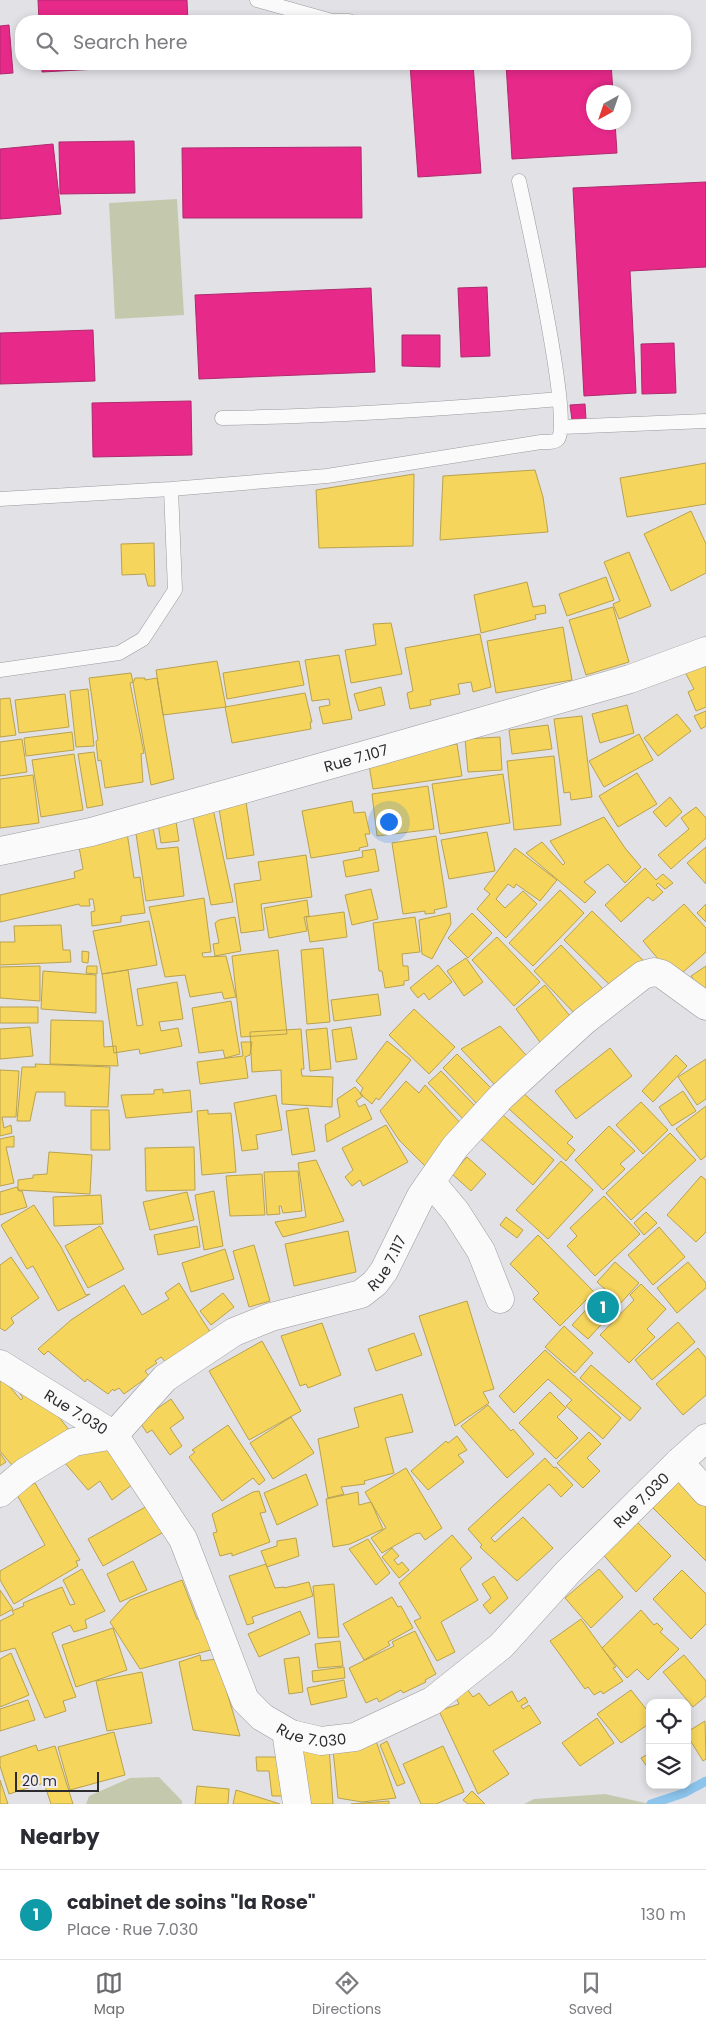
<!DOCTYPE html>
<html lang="en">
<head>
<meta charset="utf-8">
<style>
  :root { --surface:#fff; --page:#f7f7f7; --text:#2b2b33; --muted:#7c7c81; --line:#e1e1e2; --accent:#6c6b6e }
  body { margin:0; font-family:Poppins,sans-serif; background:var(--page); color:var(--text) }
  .controls { position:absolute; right:15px; bottom:15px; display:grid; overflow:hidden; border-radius:10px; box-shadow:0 2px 8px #0003 }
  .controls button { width:45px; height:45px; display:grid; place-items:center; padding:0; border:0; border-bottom:1px solid var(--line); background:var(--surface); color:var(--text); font:25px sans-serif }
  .compass { position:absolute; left:586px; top:85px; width:45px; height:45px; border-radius:50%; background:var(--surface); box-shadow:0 2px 8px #0003; rotate:220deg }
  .scale { position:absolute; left:15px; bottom:12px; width:84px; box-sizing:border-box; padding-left:5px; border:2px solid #2c2b2e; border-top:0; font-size:14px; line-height:18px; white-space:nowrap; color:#2c2b2e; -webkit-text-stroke:4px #eeedf5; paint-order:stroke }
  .you { position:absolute; left:388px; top:821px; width:18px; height:18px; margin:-12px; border:4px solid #fff; border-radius:50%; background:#1a73e8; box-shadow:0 0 0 8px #1a73e833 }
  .badge { display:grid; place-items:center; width:32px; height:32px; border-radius:50%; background:var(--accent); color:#fff; font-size:16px; font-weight:700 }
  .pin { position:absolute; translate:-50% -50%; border:2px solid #fff; box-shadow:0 1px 5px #0006 }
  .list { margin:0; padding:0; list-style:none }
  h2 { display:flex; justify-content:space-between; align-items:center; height:65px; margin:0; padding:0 20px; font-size:21px }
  h2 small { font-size:16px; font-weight:400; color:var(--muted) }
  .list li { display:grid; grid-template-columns:32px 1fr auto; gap:15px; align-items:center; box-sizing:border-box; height:90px; padding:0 20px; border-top:1px solid var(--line) }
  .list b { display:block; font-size:19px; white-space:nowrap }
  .list p { margin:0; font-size:16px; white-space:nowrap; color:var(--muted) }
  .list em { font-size:16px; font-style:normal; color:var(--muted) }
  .icon { flex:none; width:28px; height:28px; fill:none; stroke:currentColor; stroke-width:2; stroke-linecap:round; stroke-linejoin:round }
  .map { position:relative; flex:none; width:706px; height:1804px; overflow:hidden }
  .search { position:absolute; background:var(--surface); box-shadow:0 2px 8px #0003; left:15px; right:15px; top:15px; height:55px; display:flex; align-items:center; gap:12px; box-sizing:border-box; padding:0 18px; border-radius:20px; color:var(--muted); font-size:19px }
  .sheet { height:155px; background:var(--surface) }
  nav { display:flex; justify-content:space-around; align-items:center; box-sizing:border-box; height:70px; border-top:1px solid var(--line); background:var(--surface); font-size:14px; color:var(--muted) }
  nav a { display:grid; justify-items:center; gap:2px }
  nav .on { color:var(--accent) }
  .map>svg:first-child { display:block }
  .green { fill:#c4c9ae }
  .homes { fill:#f6d55c; stroke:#b9a24e }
  .health { fill:#e7298a; stroke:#af2a6e }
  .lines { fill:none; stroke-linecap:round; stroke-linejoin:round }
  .stream { stroke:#8cc4ec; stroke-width:9 }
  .service-casing { stroke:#9a999d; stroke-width:15 }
  .minor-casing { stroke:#9a999d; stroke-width:29 }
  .service { stroke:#fbfafb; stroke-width:14 }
  .minor { stroke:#fbfafb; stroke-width:28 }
  .labels { text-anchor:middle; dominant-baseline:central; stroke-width:5; stroke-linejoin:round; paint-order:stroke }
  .street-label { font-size:15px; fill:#2c2b2e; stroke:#eeedf5 }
</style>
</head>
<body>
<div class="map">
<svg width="706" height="1804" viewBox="0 0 706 1804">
  <rect width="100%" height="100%" fill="#e2e1e6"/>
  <path class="green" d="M177 199 184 315 115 319 109 203Z
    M159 1777 182 1801V1804H86L89 1796 130 1778Z
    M605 1794 650 1804H524L534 1799Z"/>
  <path class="homes" d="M706 463V504L627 517 620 478Z
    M535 470 543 497 548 532 440 540 443 476Z
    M414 474 413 546 319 548 316 490Z
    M691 511 706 544V573L671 591 644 534Z
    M154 543 155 586H148L145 574 122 575 121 544Z
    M629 552 651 606 619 619 613 604 620 601 604 562Z
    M606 577 614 600 567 616 559 594Z
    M527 582 533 607 545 605 546 613 535 615 536 619 481 633 474 595Z
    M613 607 629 662 586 675 569 620Z
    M391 623 402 674 351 683 345 650 376 645 373 624Z
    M563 627 572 680 496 693 487 641Z
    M480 634 491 687 473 692 471 682 458 684 460 694 430 700 431 705 410 709 407 693 413 691 405 648Z
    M339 655 352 719 323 724 319 707 330 705 329 699 312 701 305 660Z
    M217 661 226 707 163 715 156 670Z
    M299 661 304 685 227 699 223 673Z
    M706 663V707L696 711 688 692 694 689 685 672Z
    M131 673 133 682 130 683 144 753 141 754 143 782 105 788 101 760 98 761 96 741 98 740 89 678Z
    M135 678H145V680L157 678 174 779 151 785 133 683Z
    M381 687 385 705 359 711 354 694Z
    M88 689 94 746 76 747 70 691Z
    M305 693 312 722H310L311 729 232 743 225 707Z
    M65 694 69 727 19 733 15 700Z
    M10 698 16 735 0 737V699Z
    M627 705 634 733 600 743 592 714Z
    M706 711V726L701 729 694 716Z
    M677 714 691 731 658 756 644 738Z
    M582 716 592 797 571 800 570 792 564 793 554 719Z
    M548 725 552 749 512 754 509 730Z
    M72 732 74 750 26 756 24 738Z
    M639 734 653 760 604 787 589 761Z
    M500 737 502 770 468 772 465 739Z
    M22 739 27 772 0 776V742Z
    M457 744 462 776 373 789 368 759Z
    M94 752 103 805 87 808 78 754Z
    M74 754 83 810 41 817 32 760Z
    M554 756 561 825 514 830 507 761Z
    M637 773 657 804 618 827 599 796Z
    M503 774 510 823 440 834 432 784Z
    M33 775 39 823 0 828V779Z
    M428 786 434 829 377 836 372 794Z
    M670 797 682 812 666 827 653 812Z
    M352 801 354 813 365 812 370 834H365L368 846 359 848 360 850 311 858 302 811Z
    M246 802 254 855 227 859 219 808Z
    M696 807 706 818V838L671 869 658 855 689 829 681 818Z
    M213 809 233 902 211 905 192 813Z
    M175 815 179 841 161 843 157 817Z
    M604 817 625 848 641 867 625 883 608 864 584 882 596 892 585 903 526 853 542 842 563 865 565 863 550 841Z
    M152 822 157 849 178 847 184 896 146 901 135 827Z
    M126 826 134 878 140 877 145 913 121 916V922L92 926 91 912 95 911 93 899H89L90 906H80L79 904 0 922V895L75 878 74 872 83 869 78 841Z
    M487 832 495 871 449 879 441 840Z
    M436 836 447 907 434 910 435 913 425 914V911L403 914 392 843Z
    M706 847V884L687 863Z
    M515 848 557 880 540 901 516 884 514 888 508 884 496 899 505 908 523 891 537 904 506 938 477 909 490 894 484 889Z
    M375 849 379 871 346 877 343 861 363 857 362 851Z
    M306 855 312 897 261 904 264 930 241 933 234 884 261 880 258 862Z
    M645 868 656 880 663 874 673 883 665 889 658 883 656 885 663 892 653 901 648 897 621 922 605 905Z
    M371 889 378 919 352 925 345 895Z
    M560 890 584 913 533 966 509 943Z
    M204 898 211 952 202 953 203 957 226 956 236 997 224 999 222 992 190 997 185 975 165 977 149 907Z
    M307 900 309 916 304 917 307 931 269 938 264 908Z
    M684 904 706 928V952L675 979 643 941Z
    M706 904V922L697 913Z
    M592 911 646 963 617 992 564 940Z
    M344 912 347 937 310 942 306 917Z
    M450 913 451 924 432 959 422 954 419 920Z
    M472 913 492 933 468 958 448 938Z
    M235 917 241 951 215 956 213 944 219 943 215 923 219 920Z
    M415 917 420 952 402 954 403 966H408L409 980 404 981V985L385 988 382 971H379L373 923Z
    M149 921 157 965 102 974 93 931Z
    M61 925 63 950H70L71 962 0 965V942H15L14 926Z
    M497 937 540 982 514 1006 472 960Z
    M561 945 604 990 577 1016 534 971Z
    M323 948 330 1022 307 1024 301 950Z
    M278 950 287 1034 241 1037 232 956Z
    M82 951 89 952 88 963 82 962Z
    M466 958 483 982 464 996 447 971Z
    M438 965 452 982 429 1000 424 993 418 998 410 988Z
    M40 966V1001L0 998V967Z
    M87 966H97V974L86 973Z
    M706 966V994L705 995 691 976Z
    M128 970 137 1026 143 1025 137 989 177 982 183 1019 159 1022 161 1031 178 1028 182 1046 140 1054 139 1049 114 1053 102 974Z
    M43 971 96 975V1013L41 1009Z
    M545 985 574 1021 542 1045 516 1009Z
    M378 994 381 1015 334 1021 331 1000Z
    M231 1001 240 1054 225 1058 223 1050 199 1053 192 1008Z
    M0 1007H38V1023H0Z
    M414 1009 455 1047 429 1074 389 1035Z
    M51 1020 103 1021 104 1047 116 1046 118 1066 50 1064Z
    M500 1026 526 1055 496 1086 461 1049Z
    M30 1027 33 1056 0 1059V1029Z
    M351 1027 357 1059 336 1062 332 1030Z
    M327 1028 331 1069 310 1071 306 1030Z
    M301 1029 304 1069H301L302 1076 333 1077 332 1107 282 1104 281 1070 252 1072 250 1032Z
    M387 1041 411 1060 379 1100 376 1098 372 1104 360 1094 363 1088 356 1081Z
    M241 1042H252L250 1055 245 1057 248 1078 200 1084 197 1062 243 1056Z
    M610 1048 632 1076 576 1119 555 1091Z
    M457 1054 495 1092 480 1107 443 1068Z
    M676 1055 687 1066 653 1102 642 1091Z
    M706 1059V1099L697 1105 678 1077Z
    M35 1064 110 1067 108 1107 65 1106V1092H36L30 1121H17L22 1067H36Z
    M0 1070 19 1071 16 1117H2L4 1128 11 1125 12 1133 0 1136Z
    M441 1071 478 1109 466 1122 428 1083Z
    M406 1081 419 1093 425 1085 464 1127 426 1167 399 1140 380 1111Z
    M355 1087 363 1096 356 1101 359 1107 365 1104 372 1119 327 1142 325 1125 340 1117 337 1099Z
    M163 1089V1093L190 1090 192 1112 126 1118 121 1095 154 1094V1090Z
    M683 1091 696 1111 672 1126 659 1107Z
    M522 1092 573 1137 567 1143 575 1150 566 1161 508 1108Z
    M276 1095 282 1130 256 1135 258 1149 242 1151 234 1103Z
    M641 1102 668 1130 643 1154 616 1125Z
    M706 1106V1156L701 1160 676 1129Z
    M308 1108 315 1151 292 1155 286 1111Z
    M91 1110H109L110 1150H91Z
    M208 1110V1114L231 1113 236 1172 202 1175 197 1111Z
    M503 1115 554 1160 533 1185 481 1139Z
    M386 1125 408 1162 363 1186 360 1180 352 1186 345 1177 353 1170 342 1148Z
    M609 1126 635 1151 620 1164 625 1169 603 1190 575 1160Z
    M670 1133 696 1160 631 1220 606 1193Z
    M14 1136V1147H6L14 1183 0 1186V1139Z
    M194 1147 195 1190 146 1191 145 1148Z
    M49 1152 92 1155 90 1194 18 1190V1180L33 1178V1175L47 1174Z
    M467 1157 486 1174 471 1191 452 1174Z
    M316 1160 344 1221 283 1237 275 1222 306 1217 298 1163Z
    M561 1161 593 1190 548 1239 516 1210Z
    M298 1171 302 1211 283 1213 281 1206H279L280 1214 267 1215 264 1172Z
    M262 1174 265 1215 230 1216 226 1176Z
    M701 1176 706 1180V1232L696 1242 667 1215Z
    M17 1187 19 1191H22L27 1207 0 1215V1192Z
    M214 1191 223 1246 204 1250 195 1195Z
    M187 1192 194 1220 150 1230 143 1202Z
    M101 1195 103 1224 54 1226 53 1197Z
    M604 1196 640 1234 595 1276 567 1246 577 1236 570 1228Z
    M34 1205 61 1247 86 1295 90 1294 58 1311 33 1266 27 1269 1 1225Z
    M646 1212 657 1223 644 1235 634 1223Z
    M506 1217 523 1230 517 1238 500 1225Z
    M100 1226 124 1269 88 1288 65 1246Z
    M197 1226 200 1247 158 1255 154 1235Z
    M659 1227 685 1257 653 1285 628 1255Z
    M348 1231 356 1272 294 1286 285 1244Z
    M538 1235 594 1292 560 1326 533 1299 539 1293 510 1264Z
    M254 1245 270 1301 249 1307 233 1251Z
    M225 1249 234 1279 191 1292 182 1263Z
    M11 1257 39 1298 11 1318 14 1323 5 1331 0 1328V1265Z
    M615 1262 639 1283 588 1339 572 1325 605 1289 597 1282Z
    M688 1262 706 1283V1288L677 1313 657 1288Z
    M179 1283 212 1335 169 1366 161 1357 155 1361 157 1363 145 1371 149 1376 124 1394 119 1388 114 1391 113 1389 108 1394 87 1379 85 1382 48 1351 44 1355 38 1349 71 1320 124 1285 142 1315 169 1299 165 1293Z
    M641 1284 666 1309 647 1329 655 1337 629 1363 600 1335 634 1300 630 1295Z
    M223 1293 234 1307 211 1325 200 1311Z
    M467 1301 494 1389 483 1392 489 1403 455 1426 419 1316Z
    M678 1322 695 1342 652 1380 635 1360Z
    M322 1323 341 1375 308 1388 306 1384 300 1386 281 1336Z
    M564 1326 593 1353 575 1373 545 1347Z
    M414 1333 422 1355 376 1371 368 1349Z
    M262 1341 301 1411 249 1440 209 1371Z
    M698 1348 706 1358V1395L683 1415 656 1384Z
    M545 1350 621 1418 603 1439 566 1406 572 1400 548 1379 514 1413 499 1396Z
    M591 1365 641 1408 630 1421 580 1378Z
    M0 1375 21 1400 23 1398 19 1392 32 1382 69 1430 17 1471 0 1451Z
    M550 1392 566 1408 557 1417 578 1438 556 1459 519 1423Z
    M402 1394 413 1432 385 1438 394 1473 364 1481 365 1484 341 1487 344 1494 328 1498 318 1439 359 1427 354 1408Z
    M171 1399 184 1418 170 1428 182 1446 170 1455 152 1430 147 1433 137 1418 148 1415Z
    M488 1405 511 1431 513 1429 534 1454 507 1478 461 1426Z
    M291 1417 314 1453 273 1479 250 1443Z
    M228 1425 265 1480 259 1485 253 1478 222 1501 189 1457 195 1452 192 1450Z
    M589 1432 601 1444 587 1458 600 1471 583 1488 557 1463Z
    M457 1436 467 1450 458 1455 464 1462 428 1490 411 1471 446 1441 448 1443Z
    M105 1441 137 1481 112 1500 100 1481 88 1490 65 1463 94 1442Z
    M0 1453 6 1462 0 1466Z
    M545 1458 554 1468 556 1467 573 1485 561 1497 549 1484 491 1538 495 1542 523 1517 553 1548 517 1581 480 1547 482 1545 468 1529Z
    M672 1466 706 1503V1561L640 1495Z
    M406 1468 442 1528 425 1540 420 1533 415 1534 382 1553 371 1538 386 1528 365 1492Z
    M306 1474 318 1505 277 1525 264 1493Z
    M35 1483 80 1560 76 1561 78 1566 14 1604 0 1580V1571L45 1545 16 1493Z
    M259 1491 266 1512 260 1513 270 1542 232 1556V1553L220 1556 213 1533 217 1532 212 1514 253 1492Z
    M358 1492 359 1505 371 1502 383 1529 350 1544 333 1547 326 1499Z
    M149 1505 164 1532 103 1566 88 1539Z
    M635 1520 671 1556 636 1592 600 1551Z
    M452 1535 472 1558 460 1569 478 1600 441 1622 455 1652 437 1661 414 1621 421 1618 399 1583Z
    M296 1538 299 1556 267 1567 261 1551 277 1546V1541Z
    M368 1539 390 1573 376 1585 349 1549Z
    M392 1548 399 1556 394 1560 398 1565 402 1562 409 1570 399 1578 382 1557Z
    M133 1561 147 1590 120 1602 107 1574Z
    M266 1564 275 1588 284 1587V1588L309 1582 313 1596 252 1617 254 1623 247 1625 229 1576Z
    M82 1569 105 1611 85 1620 87 1628 74 1632 70 1625 52 1633 76 1697 63 1701 66 1711 45 1718 15 1648 0 1652V1621L14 1614 12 1611 24 1606 23 1603 62 1587 70 1605 75 1604 63 1580Z
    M599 1569 623 1597 591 1628 565 1598Z
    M682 1570 706 1594V1624L691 1639 653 1599Z
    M494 1576 508 1598 490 1614 483 1605 491 1598 482 1584Z
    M182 1580 197 1619 202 1618 214 1649 140 1669 110 1622 130 1600Z
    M334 1584 339 1637 318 1638 313 1586Z
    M0 1590 13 1609 0 1616Z
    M392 1597 398 1607 401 1606 413 1628 388 1642 390 1645 364 1660 343 1624Z
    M641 1610 654 1625 657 1623 663 1629 660 1632 679 1649 648 1680 637 1669 627 1678 602 1648Z
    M300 1611 310 1634 259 1657 248 1634Z
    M581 1619 616 1667 613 1668 623 1681 603 1694 601 1691 594 1695 588 1687 585 1689 550 1641Z
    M113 1628 127 1670 76 1687 62 1645Z
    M415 1631 436 1674 425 1680 426 1682 403 1693 401 1690 379 1702 377 1698 366 1703 349 1668 394 1646 392 1642Z
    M340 1641 343 1666 318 1668 315 1644Z
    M11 1653 29 1695 0 1707V1659Z
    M200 1655 201 1661 217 1659 240 1736 193 1730 179 1662Z
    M684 1655 706 1681V1696L693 1707 663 1672Z
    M299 1657 303 1692 289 1694 284 1659Z
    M344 1667 345 1678 313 1682 312 1671Z
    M142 1672 152 1723 107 1731 96 1681Z
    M344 1680 347 1697 311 1705 307 1688Z
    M467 1689 473 1697 479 1693 489 1706 512 1691 518 1702 525 1697 528 1702 521 1706 523 1709 529 1705 541 1723 493 1751 509 1774 478 1794 439 1711 459 1704 455 1696Z
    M631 1690 650 1714V1723L621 1743 597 1714Z
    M28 1700 35 1720 0 1731V1709Z
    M597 1718 614 1743 580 1766 562 1743Z
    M705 1721 706 1759 703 1761 687 1735V1732Z
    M114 1732 125 1775 70 1790 58 1747Z
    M376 1741 396 1798 362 1802 338 1798 333 1750Z
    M387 1741 405 1783 397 1786 380 1745Z
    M36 1745 38 1751 55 1746 73 1804H51L44 1783 9 1794 0 1766V1757Z
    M443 1746 464 1792 436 1804H421L403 1764Z
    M329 1747 333 1804H304L300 1749Z
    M650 1753V1771L641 1758Z
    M256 1757H290L294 1796H272L269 1771H257Z
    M0 1780 8 1804H0Z
    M197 1786 229 1789 228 1804H195Z
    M236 1790 280 1804H233Z
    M472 1791 485 1804H468L463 1800Z
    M389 1801V1804H351Z"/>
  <path class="health" d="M38 0H187L188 21H39Z
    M9 25 13 73 0 74V26Z
    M42 64H190L42 72Z
    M410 64H473L481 173 418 177Z
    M506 64H611L613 92H594V122H615L617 153 512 159Z
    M134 141 135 193 60 194 59 142Z
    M53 144 61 214 0 219V149Z
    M361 147 362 218H183L182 148Z
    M706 182V267L630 271 636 393 584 396 573 188Z
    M487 287 490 356 461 357 458 288Z
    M371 288 375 372 199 379 195 295Z
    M93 330 95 381 0 384V333Z
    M402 335H440V367L402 366Z
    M674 343 676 393 642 394 641 344Z
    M191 401 192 455 93 457 92 403Z
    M585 404 586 419 572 420 570 405Z"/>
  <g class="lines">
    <path class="stream" d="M651 1804 684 1793 706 1781"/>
    <defs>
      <path id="service" d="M257 0 332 21H349
        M222 418C335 416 447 409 559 399
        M562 427 706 421
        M0 499 171 489 327 476 541 442C546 442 554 443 558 439 573 422 526 213 519 181
        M0 670 119 653 143 639 175 590 171 489"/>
      <g id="minor">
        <path id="s1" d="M0 851 91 832 379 751 630 679 706 651"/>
        <path d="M431 1182 456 1212 481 1251 500 1299"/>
        <path id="s2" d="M0 1364 114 1435 183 1539 245 1700 262 1717 291 1734 321 1741 355 1737 432 1701 501 1646 568 1572 679 1462 706 1438"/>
        <path d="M679 1462 706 1492"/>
        <path id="s3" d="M0 1493 25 1472 74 1442 114 1435 165 1378 234 1332 271 1317 361 1294 375 1283 384 1271 421 1196 455 1147 501 1097 584 1021 643 975 654 972 662 974 706 1006"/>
        <path d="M291 1734 287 1738 297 1804"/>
      </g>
    </defs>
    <use href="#service" class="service-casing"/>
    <use href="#minor" class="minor-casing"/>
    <use href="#service" class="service"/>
    <use href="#minor" class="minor"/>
  </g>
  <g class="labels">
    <g class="street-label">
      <text stroke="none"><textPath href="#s1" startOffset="368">Rue 7.107</textPath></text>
      <text stroke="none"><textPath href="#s3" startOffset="464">Rue 7.117</textPath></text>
      <text stroke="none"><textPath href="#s2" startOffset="90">Rue 7.030</textPath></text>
      <text stroke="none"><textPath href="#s2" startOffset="930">Rue 7.030</textPath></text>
      <text stroke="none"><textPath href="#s2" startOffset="510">Rue 7.030</textPath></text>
    </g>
  </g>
</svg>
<div class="controls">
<button><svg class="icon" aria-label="locate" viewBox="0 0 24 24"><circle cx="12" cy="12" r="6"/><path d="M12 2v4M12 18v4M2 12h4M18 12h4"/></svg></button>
<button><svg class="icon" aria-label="layers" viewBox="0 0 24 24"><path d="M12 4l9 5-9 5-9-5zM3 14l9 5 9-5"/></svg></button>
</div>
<svg class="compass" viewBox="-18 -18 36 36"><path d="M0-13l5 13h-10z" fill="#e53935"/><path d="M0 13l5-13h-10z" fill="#7c7c81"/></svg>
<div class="scale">20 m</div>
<div class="you"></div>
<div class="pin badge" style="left:603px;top:1307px;background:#0f9aa8">1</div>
<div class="search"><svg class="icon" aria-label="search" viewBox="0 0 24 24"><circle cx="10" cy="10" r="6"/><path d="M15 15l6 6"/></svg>Search here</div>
</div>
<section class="sheet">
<h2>Nearby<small></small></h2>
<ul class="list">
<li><span class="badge" style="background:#0f9aa8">1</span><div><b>cabinet de soins &quot;la Rose&quot;</b><p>Place · Rue 7.030</p></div><em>130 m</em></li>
</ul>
</section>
<nav>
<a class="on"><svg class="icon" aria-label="map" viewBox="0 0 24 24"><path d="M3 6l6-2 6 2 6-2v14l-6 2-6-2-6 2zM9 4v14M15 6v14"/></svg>Map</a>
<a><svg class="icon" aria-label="directions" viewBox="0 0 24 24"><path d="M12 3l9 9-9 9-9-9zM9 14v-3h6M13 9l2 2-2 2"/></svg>Directions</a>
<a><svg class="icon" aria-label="saved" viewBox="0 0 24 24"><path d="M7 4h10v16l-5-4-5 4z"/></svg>Saved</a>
</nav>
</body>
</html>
